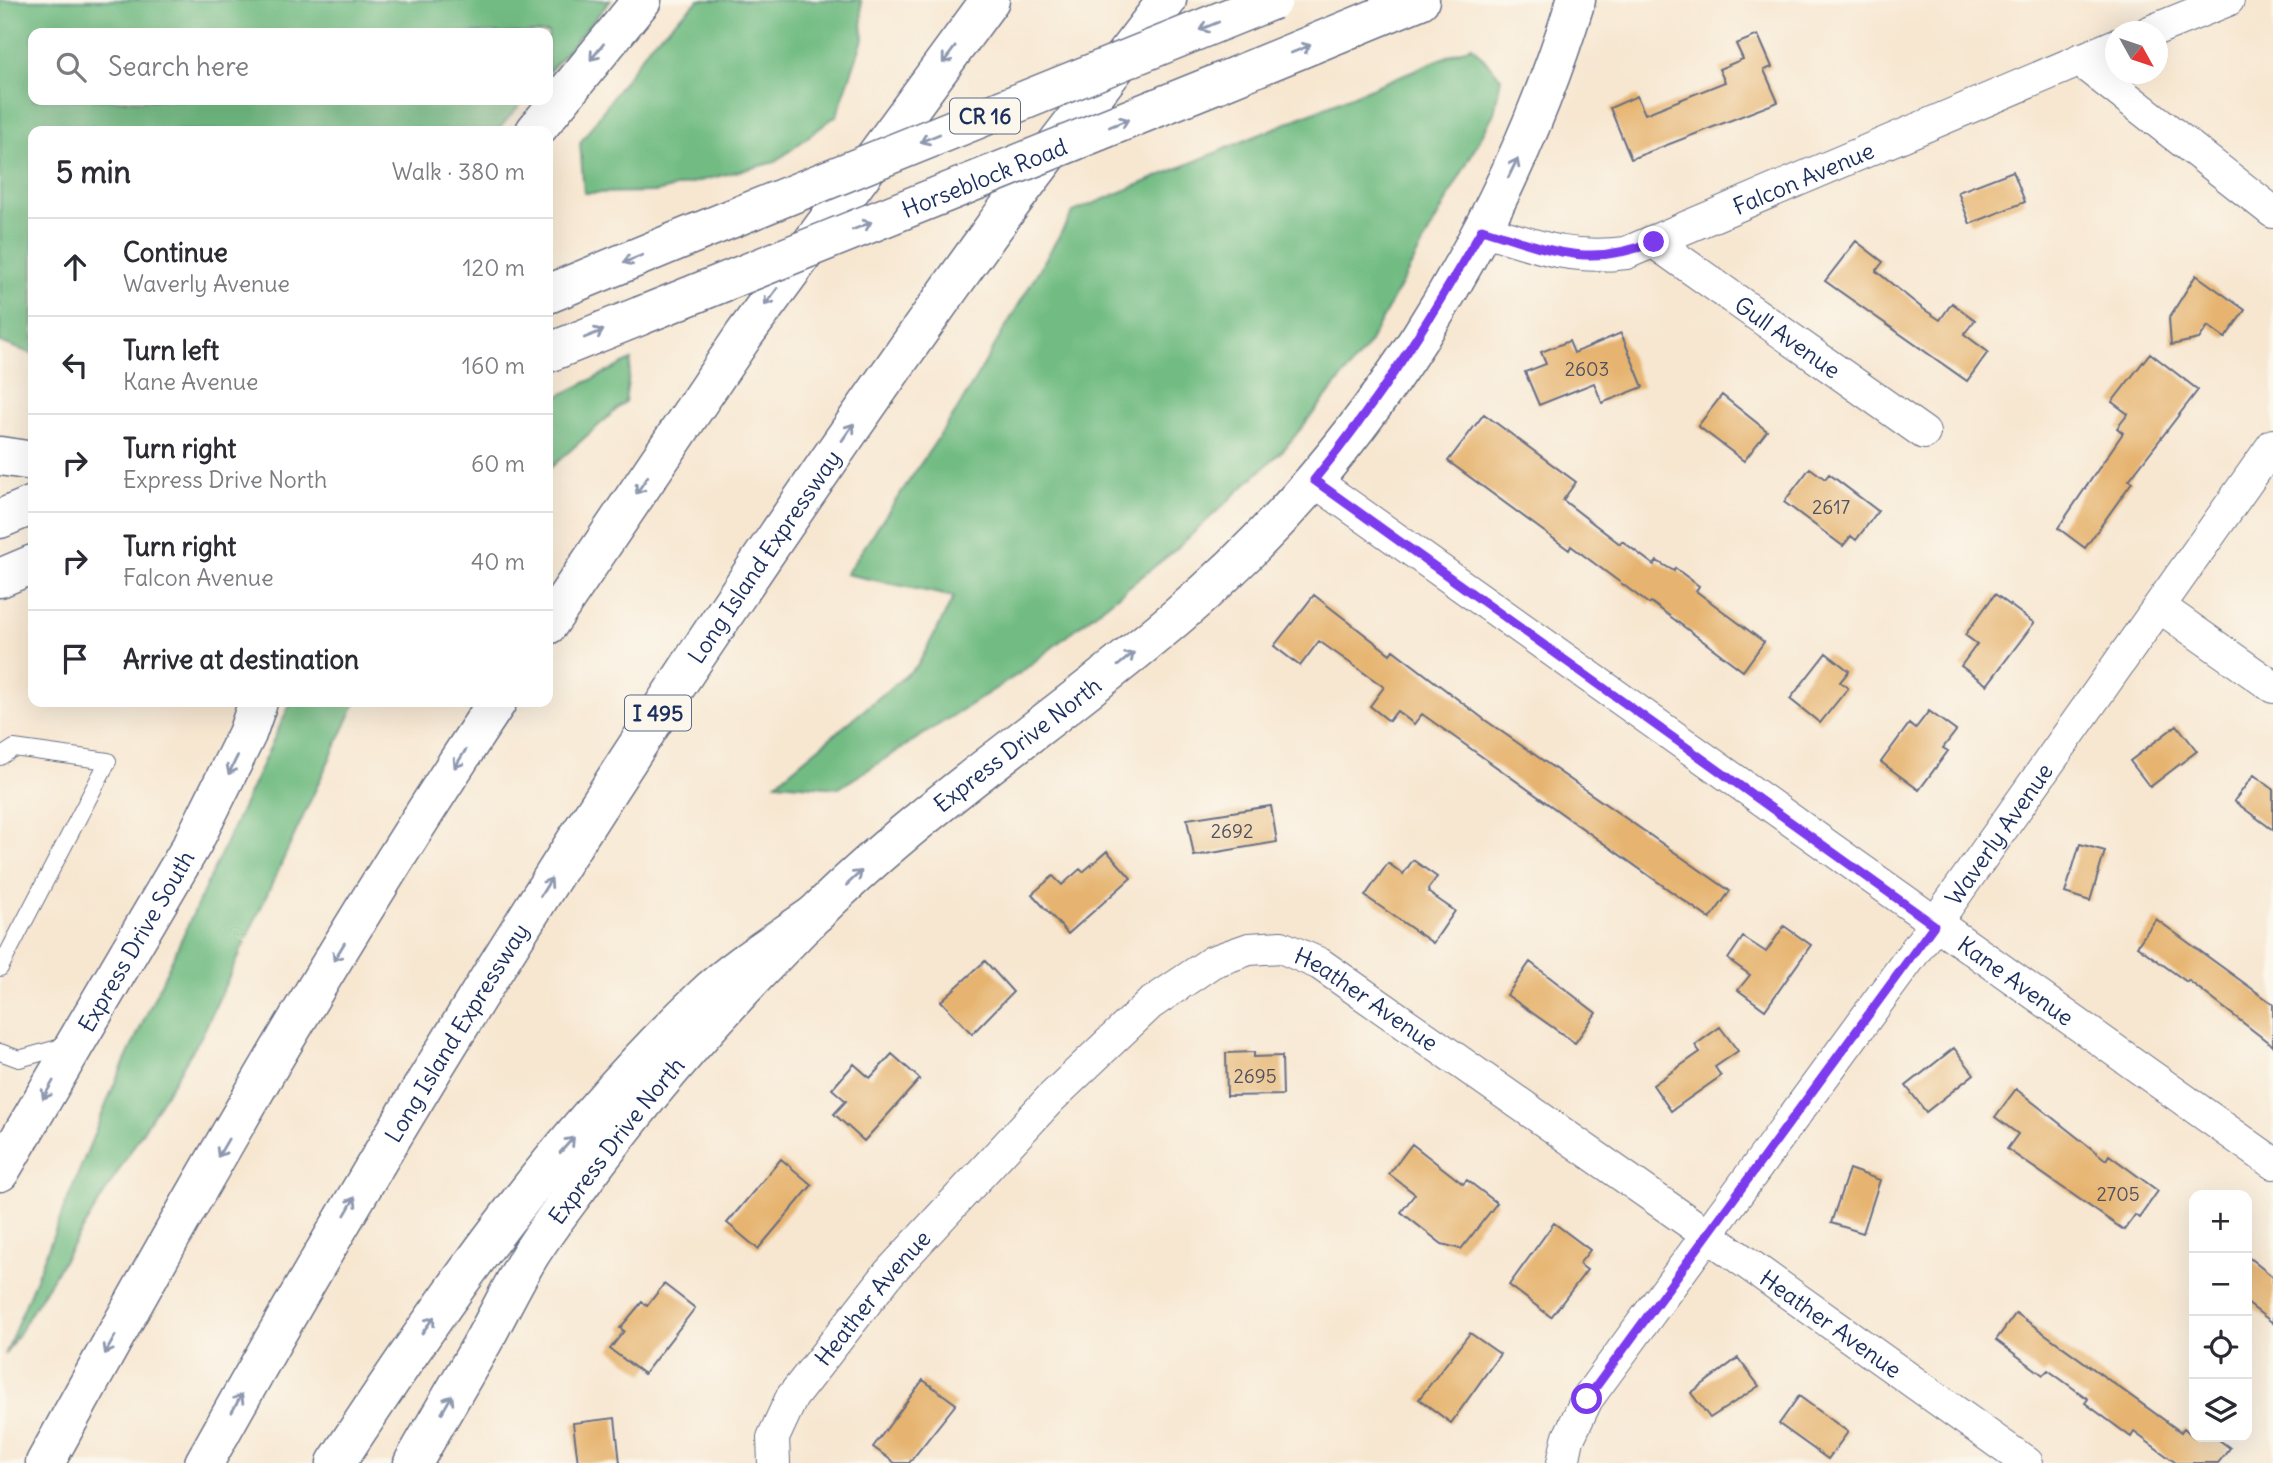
<!DOCTYPE html>
<html lang="en">
<head>
<meta charset="utf-8">
<style>
  :root { --surface:#fff; --page:#f2f2f3; --text:#2b2b33; --muted:#7c7c81; --line:#e1e1e2 }
  body { margin:0; font-family:Delius,sans-serif; background:var(--page); color:var(--text) }
  .controls { position:absolute; right:21px; bottom:21px; display:grid; overflow:hidden; border-radius:14px; box-shadow:0 7px 28px #0002 }
  .controls button { width:63px; height:63px; display:grid; place-items:center; padding:0; border:0; border-bottom:2px solid var(--line); background:var(--surface); color:var(--text); font:35px sans-serif }
  .compass { position:absolute; left:2105px; top:21px; width:63px; height:63px; border-radius:50%; background:var(--surface); box-shadow:0 7px 28px #0002; rotate:130deg }
  .stop { position:absolute; width:21px; height:21px; margin:-16px; border:5px solid #7c3aed; border-radius:50%; background:#fff }
  .stop.end { background:#7c3aed; border-color:#fff; box-shadow:0 2px 7px #0008 }
  .list { margin:0; padding:0; list-style:none }
  h2 { display:flex; justify-content:space-between; align-items:center; height:91px; margin:0; padding:0 28px; font-size:30px }
  h2 small { font-size:23px; font-weight:400; color:var(--muted) }
  .list li { display:grid; grid-template-columns:46px 1fr auto; gap:21px; align-items:center; box-sizing:border-box; height:98px; padding:0 28px; border-top:2px solid var(--line) }
  .list b { display:block; font-size:26px; white-space:nowrap }
  .list p { margin:0; font-size:23px; white-space:nowrap; color:var(--muted) }
  .list em { font-size:23px; font-style:normal; color:var(--muted) }
  .icon { flex:none; width:38px; height:38px; fill:none; stroke:currentColor; stroke-width:2; stroke-linecap:round; stroke-linejoin:round }
  .map { position:relative; flex:none; width:2273px; height:1463px; overflow:hidden }
  .search { position:absolute; background:var(--surface); box-shadow:0 7px 28px #0002; left:28px; top:28px; width:525px; height:77px; display:flex; align-items:center; gap:18px; box-sizing:border-box; padding:0 24px; border-radius:14px; color:var(--muted); font-size:26px }
  .panel { position:absolute; background:var(--surface); box-shadow:0 7px 28px #0002; left:28px; top:126px; width:525px; height:581px; border-radius:14px }
  .map>svg:first-child { display:block }
  .forest { fill:#72bc83; stroke:#467670; stroke-width:2 }
  .building { fill:#e6b46f }
  .lines { fill:none; stroke-linecap:round; stroke-linejoin:round }
  .lane-casing { stroke:#686f86; stroke-width:18 }
  .street-casing { stroke:#686f86; stroke-width:34 }
  .secondary-casing { stroke:#686f86; stroke-width:41 }
  .primary-casing { stroke:#686f86; stroke-width:41 }
  .highway-casing { stroke:#686f86; stroke-width:41 }
  .lane { stroke:#fff; stroke-width:16 }
  .street { stroke:#fff; stroke-width:32 }
  .secondary { stroke:#fff; stroke-width:38 }
  .primary { stroke:#fff; stroke-width:38 }
  .highway { stroke:#fff; stroke-width:38 }
  .primary-bridge-casing { stroke:#686f86; stroke-width:41; stroke-linecap:butt }
  .primary-bridge { stroke:#fff; stroke-width:38 }
  .oneway { stroke:#8d97ae }
  .route { stroke:#7c3aed; stroke-width:9 }
  .labels { text-anchor:middle; dominant-baseline:central; stroke-width:6; stroke-linejoin:round; paint-order:stroke }
  .number-label { font-size:19px; fill:#4e5062 }
  .shield { fill:#fbf7ec; stroke:#5e6b89; stroke-width:2 }
  .shield-label { font-size:21px; font-weight:bold; fill:#1b2f5e }
  .street-label { font-size:23px; fill:#1b2f5e; stroke:#fbf7ec }
</style>
</head>
<body>
<div class="map">
<svg width="2273" height="1463" viewBox="0 0 2273 1463">
  <rect width="100%" height="100%" fill="#fbf7ec"/>
  <filter id="ink" filterUnits="userSpaceOnUse"><feTurbulence type="fractalNoise" baseFrequency=".0143" numOctaves="2"/><feDisplacementMap in="SourceGraphic" scale="14" xChannelSelector="R" yChannelSelector="G"/><feConvolveMatrix kernelMatrix="1 2 1 2 8 2 1 2 1" color-interpolation-filters="sRGB"/></filter>
  <filter id="wash" filterUnits="userSpaceOnUse"><feTurbulence type="fractalNoise" baseFrequency=".00686" numOctaves="4" result="noise"/><feDisplacementMap in="SourceGraphic" scale="28" xChannelSelector="R" yChannelSelector="G"/><feGaussianBlur stdDeviation="1.57" result="paint"/><feColorMatrix in="noise" values="0 0 0 0 0 0 0 0 0 0 0 0 0 0 0 0 0 1.4 0 .05"/><feComposite in="paint" operator="in"/></filter>
  <g filter="url(#wash)">
    <rect width="100%" height="100%" fill="#f7e7d1"/>
    <path class="forest" d="M0 0H611L548 73V33H33V100H524L497 131H33V354L0 342Z
      M699 0H861L863 39 837 115 775 162 656 192 584 193 580 143 652 42Z
      M1472 46 1501 78 1494 113 1367 347 1285 448 1174 551 1020 673 839 788 776 783 918 665 954 597 846 574 957 410 1073 212Z
      M631 360 625 402 548 470V401Z
      M291 702H356L202 1035 5 1355 114 1085Z"/>
    <g id="blocks">
      <path class="building" d="M1758 35 1772 67 1764 70 1778 102 1631 159 1610 108 1637 96 1645 114 1725 82 1719 69 1743 59 1736 44Z
        M2013 171 2025 202 1970 224 1958 192Z
        M1856 241 1883 262 1876 271 1922 308 1940 320 1952 303 1975 320 1964 334 1988 352 1967 381 1825 281Z
        M2196 275 2245 310 2225 338 2208 326 2199 339 2171 345 2169 318Z
        M1621 333 1643 387 1602 403 1594 383 1539 405 1525 372 1546 364 1541 352 1569 341 1574 353Z
        M2150 353 2198 390 2129 480 2132 482 2085 548 2058 528 2123 433 2117 428 2128 414 2112 402Z
        M1722 395 1767 431 1744 461 1698 426Z
        M1484 414 1576 482 1563 500 1620 544 1622 541 1654 565 1657 561 1674 571 1675 568 1699 586 1696 591 1764 642 1743 671 1651 602 1649 604 1571 546 1569 550 1448 461Z
        M1810 468 1825 479 1829 474 1878 511 1856 540 1851 536 1843 546 1784 502Z
        M1995 594 2034 623 1987 685 1961 666 1977 644 1965 635Z
        M1314 595 1390 654 1393 650 1485 720 1730 891 1710 919 1422 714 1414 724 1397 711 1389 721 1370 706 1384 687 1319 641 1300 666 1274 646Z
        M1826 653 1849 671 1840 682 1848 688 1820 723 1790 699Z
        M1929 711 1956 731 1943 748 1948 751 1919 790 1881 762 1909 724 1915 729Z
        M2177 725 2197 751 2150 787 2130 761Z
        M2254 775 2273 789V830L2234 801Z
        M1271 806 1277 842 1194 856 1187 819Z
        M2080 844 2105 851 2090 901 2065 893Z
        M1107 851 1131 878 1068 934 1032 894 1053 876 1062 885 1080 869 1083 872Z
        M1413 860 1437 877 1428 889 1429 893 1455 911 1433 943 1365 896 1388 863 1403 874Z
        M2156 919 2273 1004V1046L2188 980 2187 982 2137 946Z
        M1784 926 1811 945 1765 1010 1738 990 1750 975 1728 959 1743 937 1766 952Z
        M985 961 1013 992 972 1034 941 1001Z
        M1530 962 1596 1013 1575 1043 1507 995Z
        M1720 1027 1738 1051 1715 1067 1721 1076 1671 1111 1653 1085 1700 1052 1695 1045Z
        M1954 1048 1974 1074 1926 1112 1906 1086Z
        M1254 1052V1057L1282 1056 1283 1095 1227 1096 1226 1053Z
        M892 1054 920 1079 864 1141 834 1114 846 1101 832 1089 854 1064 870 1078Z
        M2016 1089 2106 1160 2109 1155 2158 1191 2139 1218 2135 1215 2124 1230 2007 1149 2018 1134 1995 1117Z
        M1412 1144 1463 1184 1467 1180 1497 1203 1461 1249 1442 1244 1401 1212 1415 1194 1389 1174Z
        M781 1159 812 1185 758 1249 727 1223Z
        M1849 1169 1880 1180 1863 1233 1831 1223Z
        M1554 1223 1590 1250 1579 1264 1587 1270 1551 1317 1509 1285Z
        M2247 1256 2273 1277V1323L2247 1303Z
        M664 1284 695 1308 644 1374 610 1349 624 1331 620 1328 642 1302 647 1306Z
        M2016 1313 2181 1432 2184 1428 2194 1437H2215L2230 1448 2218 1463H2176L2134 1432 2131 1437 2085 1403 2088 1399 2048 1370 2043 1375 1996 1340Z
        M1470 1333 1500 1354 1451 1423 1419 1399Z
        M1738 1358 1759 1386 1710 1418 1691 1393Z
        M923 1380 956 1404 909 1463H895L873 1447Z
        M1799 1396 1848 1432 1828 1459 1779 1424Z
        M615 1418 620 1463H578L573 1423Z"/>
    </g>
  </g>
  <g filter="url(#ink)">
    <use href="#blocks" fill-opacity="0" stroke="#686f86" stroke-width="2"/>
    <g class="lines">
      <defs>
        <path id="lane" d="M0 757 14 748 108 761 0 968
          M0 1052 19 1059 69 1045"/>
        <g id="street">
          <path d="M2149 32 2228 0"/>
          <path d="M2079 60 2273 212"/>
          <path id="s1" d="M1482 229C1536 246 1568 260 1626 253L2116 45"/>
          <path id="s2" d="M1654 242 1924 433"/>
          <path id="s3" d="M1313 480 2273 1163"/>
          <path d="M2160 607 2273 687"/>
          <path id="s4" d="M774 1463 773 1438 792 1397 889 1273 1050 1099 1150 1004 1212 962 1249 949 1281 947 1320 964 1706 1234 2027 1463"/>
          <path id="s5" d="M1563 1463 1568 1439 1587 1399 1934 925 2273 445"/>
        </g>
        <g id="secondary">
          <path d="M535 131 642 0"/>
          <path id="s6" d="M0 1172 193 843 247 734 258 702"/>
          <path id="s7" d="M413 1463C435 1424 458 1386 480 1347 497 1317 512 1285 530 1255 545 1231 563 1208 580 1185 651 1087 731 998 817 912 928 802 1059 718 1178 616 1366 456 1504 235 1576 0"/>
        </g>
        <path id="primary" d="M1216 84 1420 0
          M548 294 696 233
          M548 353 640 316
          M0 456 33 461
          M0 519 33 505
          M0 578 33 564"/>
        <g id="highway">
          <path d="M548 625 744 335 990 0"/>
          <path d="M45 1463C187 1205 333 947 497 702"/>
          <path id="s8" d="M204 1463C441 1036 705 627 991 231 1048 153 1109 77 1167 0"/>
          <path d="M336 1463C444 1298 559 1134 703 997 737 965 780 939 818 912"/>
        </g>
      </defs>
      <use href="#lane" class="lane-casing"/>
      <use href="#street" class="street-casing"/>
      <use href="#secondary" class="secondary-casing"/>
      <use href="#primary" class="primary-casing"/>
      <use href="#highway" class="highway-casing"/>
      <use href="#lane" class="lane"/>
      <use href="#street" class="street"/>
      <use href="#secondary" class="secondary"/>
      <use href="#primary" class="primary"/>
      <use href="#highway" class="highway"/>
      <defs>
        <g id="primary-bridge">
          <path d="M696 233 1273 0"/>
          <path id="s9" d="M640 316 1216 84"/>
        </g>
      </defs>
      <use href="#primary-bridge" class="primary-bridge-casing"/>
      <use href="#primary-bridge" class="primary-bridge"/>
    </g>
    <defs><path id="oneway-shaft" d="M-6 0H5M1.5-3L5.5 0L1.5 3" fill="none" stroke-width="1.6" stroke-linecap="round" stroke-linejoin="round" transform="scale(1.75)"/></defs>
    <g class="oneway">
      <use href="#oneway-shaft" transform="translate(1209 26) rotate(158)"/>
      <use href="#oneway-shaft" transform="translate(1301 49) rotate(-22)"/>
      <use href="#oneway-shaft" transform="translate(597 52) rotate(129)"/>
      <use href="#oneway-shaft" transform="translate(949 55) rotate(127)"/>
      <use href="#oneway-shaft" transform="translate(1119 123) rotate(-22)"/>
      <use href="#oneway-shaft" transform="translate(930 138) rotate(158)"/>
      <use href="#oneway-shaft" transform="translate(1513 168) rotate(-64)"/>
      <use href="#oneway-shaft" transform="translate(862 226) rotate(-22)"/>
      <use href="#oneway-shaft" transform="translate(633 259) rotate(158)"/>
      <use href="#oneway-shaft" transform="translate(771 297) rotate(126)"/>
      <use href="#oneway-shaft" transform="translate(594 334) rotate(-22)"/>
      <use href="#oneway-shaft" transform="translate(848 432) rotate(-55)"/>
      <use href="#oneway-shaft" transform="translate(642 485) rotate(124)"/>
      <use href="#oneway-shaft" transform="translate(1126 659) rotate(-40)"/>
      <use href="#oneway-shaft" transform="translate(460 759) rotate(122)"/>
      <use href="#oneway-shaft" transform="translate(233 765) rotate(116)"/>
      <use href="#oneway-shaft" transform="translate(854 878) rotate(-43)"/>
      <use href="#oneway-shaft" transform="translate(546 887) rotate(-58)"/>
      <use href="#oneway-shaft" transform="translate(339 952) rotate(121)"/>
      <use href="#oneway-shaft" transform="translate(48 1090) rotate(120)"/>
      <use href="#oneway-shaft" transform="translate(567 1145) rotate(-48)"/>
      <use href="#oneway-shaft" transform="translate(223 1148) rotate(120)"/>
      <use href="#oneway-shaft" transform="translate(350 1206) rotate(-60)"/>
      <use href="#oneway-shaft" transform="translate(428 1325) rotate(-54)"/>
      <use href="#oneway-shaft" transform="translate(110 1345) rotate(119)"/>
      <use href="#oneway-shaft" transform="translate(237 1403) rotate(-61)"/>
      <use href="#oneway-shaft" transform="translate(447 1404) rotate(-60)"/>
    </g>
  </g>
  <g class="lines" filter="url(#ink)">
    <path class="route" d="M1587 1399 1934 925 1314 480C1379 401 1431 318 1482 229 1547 249 1587 269 1654 242"/>
  </g>
  <g class="labels">
    <g class="number-label">
      <text x="1587" y="369">2603</text>
      <text x="1831" y="507">2617</text>
      <text x="1232" y="831">2692</text>
      <text x="1255" y="1076">2695</text>
      <text x="2118" y="1194">2705</text>
    </g>
    <g class="shield">
      <rect x="950" y="98.5" width="70" height="35" rx="5"/>
      <rect x="625" y="695.5" width="66" height="35" rx="5"/>
    </g>
    <g class="shield-label">
      <text x="985" y="116">CR 16</text>
      <text x="658" y="713">I 495</text>
    </g>
    <g class="street-label">
      <text stroke="none"><textPath href="#s9" startOffset="371">Horseblock Road</textPath></text>
      <text stroke="none"><textPath href="#s1" startOffset="340">Falcon Avenue</textPath></text>
      <text stroke="none"><textPath href="#s2" startOffset="164">Gull Avenue</textPath></text>
      <text stroke="none"><textPath href="#s8" startOffset="1066">Long Island Expressway</textPath></text>
      <text stroke="none"><textPath href="#s7" startOffset="948">Express Drive North</textPath></text>
      <text stroke="none"><textPath href="#s5" startOffset="768">Waverly Avenue</textPath></text>
      <text stroke="none"><textPath href="#s6" startOffset="268">Express Drive South</textPath></text>
      <text stroke="none"><textPath href="#s3" startOffset="863">Kane Avenue</textPath></text>
      <text stroke="none"><textPath href="#s4" startOffset="849">Heather Avenue</textPath></text>
      <text stroke="none"><textPath href="#s8" startOffset="499">Long Island Expressway</textPath></text>
      <text stroke="none"><textPath href="#s7" startOffset="382">Express Drive North</textPath></text>
      <text stroke="none"><textPath href="#s4" startOffset="198">Heather Avenue</textPath></text>
      <text stroke="none"><textPath href="#s4" startOffset="1416">Heather Avenue</textPath></text>
    </g>
  </g>
</svg>
<div class="controls">
<button>+</button>
<button>−</button>
<button><svg class="icon" aria-label="locate" viewBox="0 0 24 24"><circle cx="12" cy="12" r="6"/><path d="M12 2v4M12 18v4M2 12h4M18 12h4"/></svg></button>
<button><svg class="icon" aria-label="layers" viewBox="0 0 24 24"><path d="M12 4l9 5-9 5-9-5zM3 14l9 5 9-5"/></svg></button>
</div>
<svg class="compass" viewBox="-18 -18 36 36"><path d="M0-13l5 13h-10z" fill="#e53935"/><path d="M0 13l5-13h-10z" fill="#7c7c81"/></svg>
<div class="stop" style="left:1587px;top:1399px"></div>
<div class="stop end" style="left:1654px;top:242px"></div>
<div class="search"><svg class="icon" aria-label="search" viewBox="0 0 24 24"><circle cx="10" cy="10" r="6"/><path d="M15 15l6 6"/></svg>Search here</div>
<section class="panel">
<h2>5 min<small>Walk · 380 m</small></h2>
<ul class="list">
<li><svg class="icon" aria-label="ahead" viewBox="0 0 24 24"><path d="M12 20V5M6 11l6-6 6 6"/></svg><div><b>Continue</b><p>Waverly Avenue</p></div><em>120 m</em></li>
<li><svg class="icon" aria-label="left" viewBox="0 0 24 24"><path d="M17 20v-9H6M10 6l-5 5 5 5"/></svg><div><b>Turn left</b><p>Kane Avenue</p></div><em>160 m</em></li>
<li><svg class="icon" aria-label="right" viewBox="0 0 24 24"><path d="M7 20v-9h11M14 6l5 5-5 5"/></svg><div><b>Turn right</b><p>Express Drive North</p></div><em>60 m</em></li>
<li><svg class="icon" aria-label="right" viewBox="0 0 24 24"><path d="M7 20v-9h11M14 6l5 5-5 5"/></svg><div><b>Turn right</b><p>Falcon Avenue</p></div><em>40 m</em></li>
<li><svg class="icon" aria-label="arrive" viewBox="0 0 24 24"><path d="M6 21V4h12l-3 4 3 4H6"/></svg><div><b>Arrive at destination</b></div></li>
</ul>
</section>
</div>
</body>
</html>
